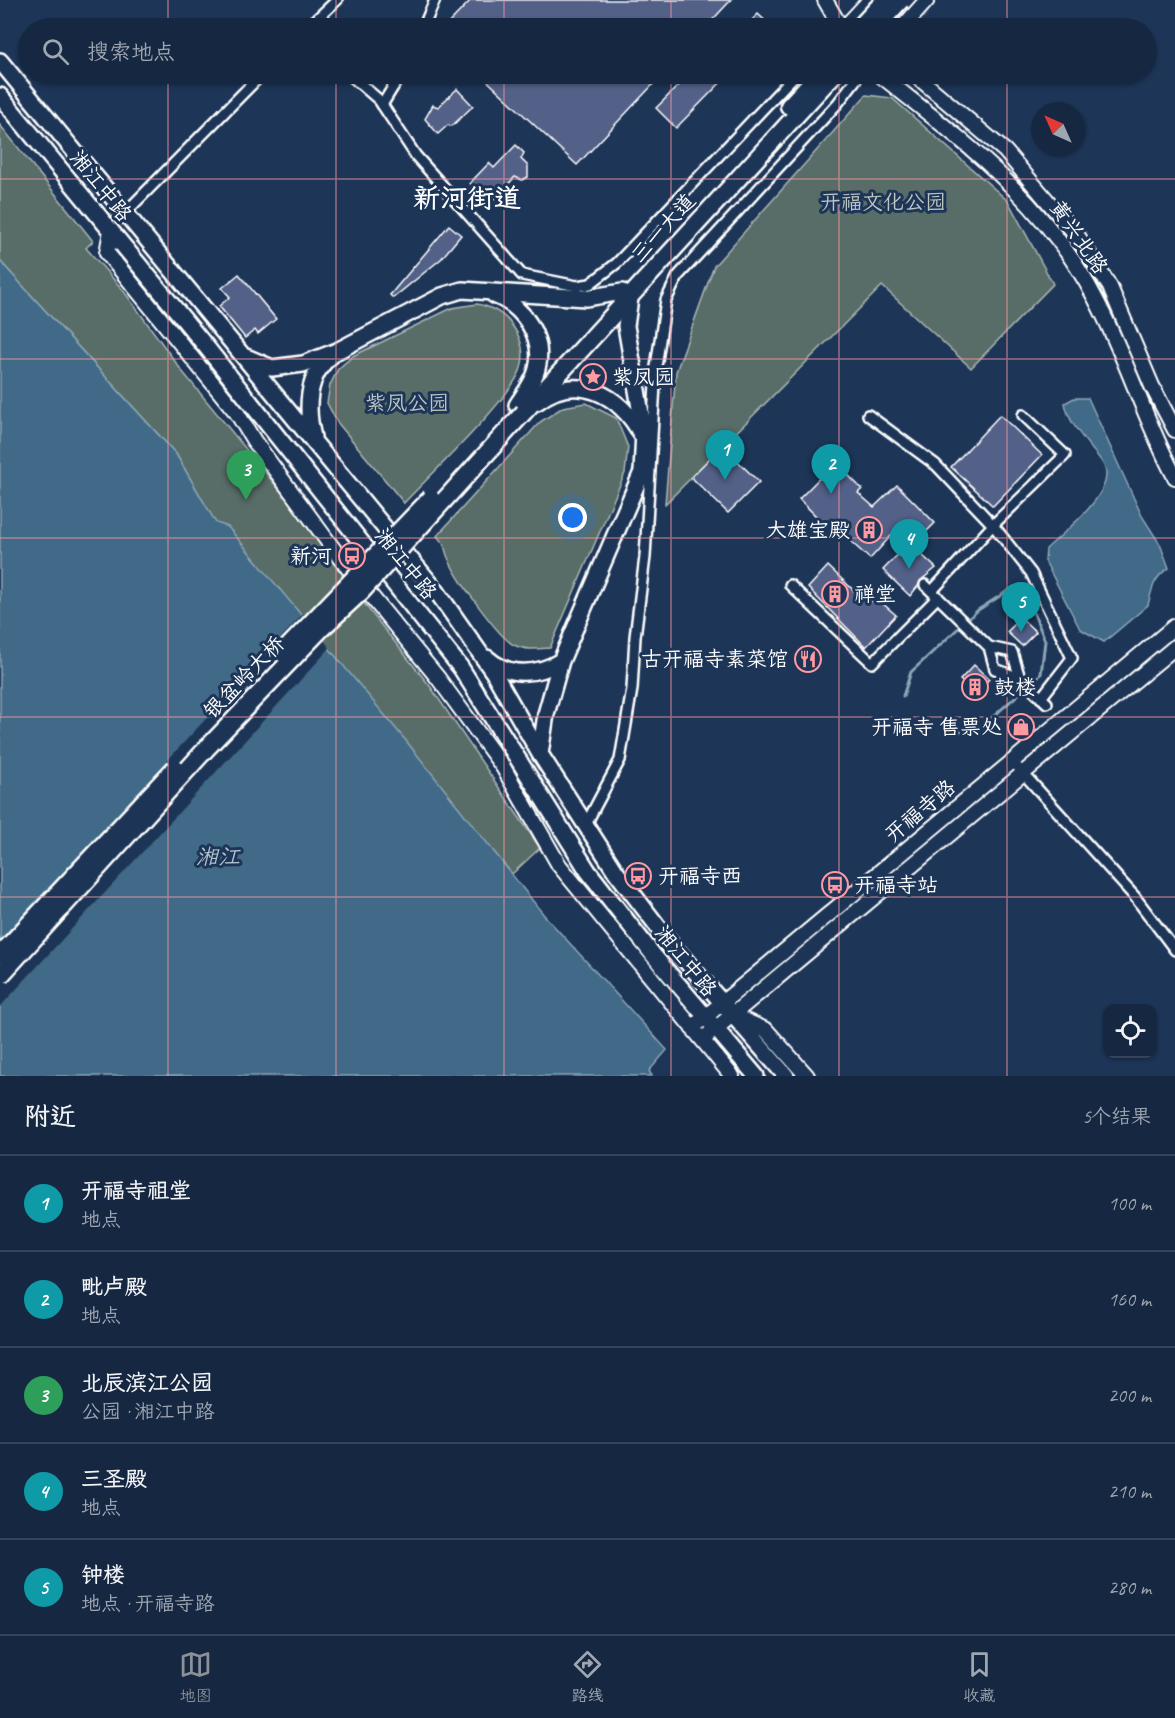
<!DOCTYPE html>
<html lang="zh">
<head>
<meta charset="utf-8">
<style>
  :root { --surface:#162841; --page:#1f3048; --text:#f1f3f6; --muted:#9ea6b1; --line:#35445a; --accent:#8c9099 }
  body { margin:0; font-family:Caveat,"LXGW WenKai TC",sans-serif; background:var(--page); color:var(--text) }
  .controls { position:absolute; right:18px; bottom:18px; display:grid; overflow:hidden; border-radius:12px; box-shadow:0 2px 4px #0004 }
  .controls button { width:54px; height:54px; display:grid; place-items:center; padding:0; border:0; border-bottom:2px solid var(--line); background:var(--surface); color:var(--text); font:30px sans-serif }
  .compass { position:absolute; left:1031px; top:102px; width:54px; height:54px; border-radius:50%; background:var(--surface); box-shadow:0 2px 4px #0004; rotate:315deg }
  .you { position:absolute; left:573px; top:518px; width:21px; height:21px; margin:-15px; border:4px solid #fff; border-radius:50%; background:#1a73e8; box-shadow:0 0 0 9px #1a73e833 }
  .badge { display:grid; place-items:center; width:39px; height:39px; border-radius:50%; background:var(--accent); color:#fff; font-size:20px; font-weight:700 }
  .pin { position:absolute; translate:-50% -50px; filter:drop-shadow(0 2px 3px #0008) }
  .pin::after { content:''; position:absolute; top:32px; width:21px; height:18px; background:inherit; clip-path:polygon(0 0,100% 0,50% 100%) }
  .list { margin:0; padding:0; list-style:none }
  h2 { display:flex; justify-content:space-between; align-items:center; height:78px; margin:0; padding:0 24px; font-size:26px }
  h2 small { font-size:20px; font-weight:400; color:var(--muted) }
  .list li { display:grid; grid-template-columns:39px 1fr auto; gap:18px; align-items:center; box-sizing:border-box; height:96px; padding:0 24px; border-top:2px solid var(--line) }
  .list b { display:block; font-size:22px; white-space:nowrap }
  .list p { margin:0; font-size:20px; white-space:nowrap; color:var(--muted) }
  .list em { font-size:20px; font-style:normal; color:var(--muted) }
  .icon { flex:none; width:33px; height:33px; fill:none; stroke:currentColor; stroke-width:2; stroke-linecap:round; stroke-linejoin:round }
  .map { position:relative; flex:none; width:1175px; height:1076px; overflow:hidden }
  .search { position:absolute; background:var(--surface); box-shadow:0 2px 4px #0004; left:18px; right:18px; top:18px; height:66px; display:flex; align-items:center; gap:15px; box-sizing:border-box; padding:0 21px; border-radius:33px; color:var(--muted); font-size:22px }
  .sheet { height:558px; background:var(--surface) }
  nav { display:flex; justify-content:space-around; align-items:center; box-sizing:border-box; height:84px; border-top:2px solid var(--line); background:var(--surface); font-size:16px; color:var(--muted) }
  nav a { display:grid; justify-items:center; gap:3px }
  nav .on { color:var(--accent) }
  .map>svg:first-child { display:block }
  .green { fill:#596d68; stroke:#acb6b4; stroke-width:1.5 }
  .water { fill:#406a87; stroke:#8ca6b7; stroke-width:1.5 }
  .pier { fill:#1d3557 }
  .lines { fill:none; stroke-linecap:round; stroke-linejoin:round }
  .stream { stroke:#8ca6b7; stroke-width:3 }
  .building { fill:#536188; stroke:#fff; stroke-width:1.5 }
  .street-casing { stroke:#fff; stroke-width:14 }
  .secondary-casing { stroke:#fff; stroke-width:18 }
  .primary-casing { stroke:#fff; stroke-width:20 }
  .highway-casing { stroke:#fff; stroke-width:21 }
  .street { stroke:#1d3557; stroke-width:9 }
  .secondary { stroke:#1d3557; stroke-width:14 }
  .primary { stroke:#1d3557; stroke-width:15 }
  .highway { stroke:#1d3557; stroke-width:16 }
  .highway-bridge-casing { stroke:#fff; stroke-width:21; stroke-linecap:butt }
  .highway-bridge { stroke:#1d3557; stroke-width:16 }
  .grid { fill:none; stroke:#ff9aa2; stroke-width:1.5; stroke-opacity:0.55 }
  .labels { text-anchor:middle; dominant-baseline:central; stroke-width:6; stroke-linejoin:round; paint-order:stroke }
  .street-label { font-size:21px; fill:#fff; stroke:#1d3557 }
  .park-label { font-size:21px; fill:#bdc5c3; stroke:#1d3557 }
  .poi-label { font-size:21px; fill:#fff; stroke:#1d3557; text-anchor:start }
  .water-label { font-size:22px; font-style:italic; fill:#b3c3cf; stroke:#1d3557 }
  .district-label { font-size:27px; font-weight:bold; fill:#fff; stroke:#1d3557 }
</style>
</head>
<body>
<div class="map">
<svg width="1175" height="1076" viewBox="0 0 1175 1076">
  <rect width="100%" height="100%" fill="#1d3557"/>
  <filter id="ink" filterUnits="userSpaceOnUse"><feTurbulence type="fractalNoise" baseFrequency=".0167" numOctaves="2"/><feDisplacementMap in="SourceGraphic" scale="12" xChannelSelector="R" yChannelSelector="G"/><feConvolveMatrix kernelMatrix="1 2 1 2 8 2 1 2 1" color-interpolation-filters="sRGB"/></filter>
  <g filter="url(#ink)">
    <path class="green" d="M866 95 892 98 1008 201 1053 284 971 368 882 286 665 504 676 372 714 266Z
      M0 125 93 241 86 248 123 290 182 371 291 504 369 610 430 686 540 848 512 874 228 528 216 524 176 454 0 261Z
      M477 304C493 307 505 314 514 328 522 340 525 355 521 368 513 397 428 477 404 503L337 422 327 403 330 385 338 369 353 356 452 308Z
      M586 403 616 418 628 447 625 473 550 648C538 649 526 651 514 645 498 637 456 577 449 560 443 548 448 548 437 536L540 422 563 407Z"/>
    <path class="water" d="M0 261 176 454 216 523 228 527 407 742 544 915 667 1050 649 1071 652 1076H0Z
      M1074 398H1088L1142 516 1160 544 1169 568C1154 577 1152 588 1148 605L1104 642 1080 629 1045 561 1046 549C1063 533 1107 499 1106 474 1106 464 1096 454 1090 447 1079 433 1068 420 1065 403Z"/>
    <path class="pier" d="M303 614 330 648 0 1007V941Z"/>
    <g class="lines">
      <path class="stream" d="M903 696 911 672 978 610 1014 587 1031 606 1045 641 1041 674 976 732 958 731"/>
    </g>
    <path class="building" d="M471 0H731L705 28H444Z
      M758 14 773 28H744Z
      M480 74H663L577 165Z
      M690 74H729L676 128 656 108Z
      M457 89 473 106 452 126 448 125 438 134 425 119 433 105 438 107Z
      M516 145 524 153 521 159 528 166V177L522 180 515 177 490 203 470 183 489 163 494 168Z
      M449 225 461 235 441 259 393 298 390 295Z
      M239 274 276 319 258 334 255 330 245 338 219 306 230 297 222 288Z
      M1000 415 1042 455 993 506 951 467Z
      M722 446 759 482 728 513 691 477Z
      M835 462 862 489 858 493 874 507 897 485 935 523 915 543 899 527 870 559 829 522 826 526 799 499Z
      M909 543 936 568 920 581 918 586 910 596 883 570Z
      M828 566 868 604 875 597 896 615 866 647 808 588Z
      M1021 618 1036 632 1022 646 1007 632Z
      M974 665 989 679 975 694 960 680Z"/>
    <g class="lines">
      <defs>
        <path id="street" d="M307 28 337 0
          M423 28 435 0
          M349 74 379 100 416 156 522 275 577 286 590 284 617 263 796 74
          M382 105 401 74
          M126 212 262 74
          M868 415 936 465 993 525 1031 573 1072 658 1041 698
          M790 585 872 663 938 597
          M925 585 989 647 995 669 1020 678
          M932 591 993 525 1065 455 1023 415
          M989 647 1012 652 1020 678 1047 703
          M1012 761 1135 897 1175 950
          M585 826 620 760 632 689 635 637 645 557 656 367 666 300 678 276 838 103 860 74"/>
        <path id="secondary" d="M825 0 841 28
          M844 28 870 0
          M902 28 927 0
          M879 74C963 141 1044 200 1095 298 1126 356 1144 419 1175 477
          M914 74 1005 151 1079 238 1110 287 1152 386 1175 430
          M111 231 107 253 237 413 254 441 340 558 438 678 503 767 559 865 732 1076
          M734 1016 766 1030 807 1076
          M692 1028 1175 626
          M708 1035 1175 647"/>
        <path id="primary" d="M0 61 435 589 494 673 540 754 616 872 672 945 786 1076
          M0 96 204 344 461 668 588 871 654 956 756 1076
          M494 295C523 306 545 337 537 369 534 382 524 394 517 405
          M246 357 272 368 303 364 337 351 442 296 462 290 586 298 622 292
          M537 402C576 371 621 395 641 434
          M313 437C306 409 306 375 332 355
          M487 658C509 678 538 675 561 661
          M540 754 546 714 561 661 642 472 644 431 626 326 630 298"/>
        <path id="highway" d="M789 106 819 74
          M524 412 834 74"/>
      </defs>
      <use href="#street" class="street-casing"/>
      <use href="#secondary" class="secondary-casing"/>
      <use href="#primary" class="primary-casing"/>
      <use href="#highway" class="highway-casing"/>
      <use href="#street" class="street"/>
      <use href="#secondary" class="secondary"/>
      <use href="#primary" class="primary"/>
      <use href="#highway" class="highway"/>
      <defs>
        <path id="highway-bridge" d="M859 28 885 0
          M875 28 901 0
          M282 653 431 498
          M0 955 175 768
          M0 976 206 749 321 629 362 591 524 412"/>
      </defs>
      <use href="#highway-bridge" class="highway-bridge-casing"/>
      <use href="#highway-bridge" class="highway-bridge"/>
    </g>
  </g>
  <path class="grid" d="M168 0V28M336 0V28M504 0V28M671 0V28M839 0V28M1007 0V28M168 74V1076M336 74V1076M504 74V1076M671 74V1076M839 74V1076M1007 74V1076M0 179H1175M0 359H1175M0 538H1175M0 717H1175M0 897H1175"/>
  <defs>
    <symbol id="sight-ring" viewBox="-11 -11 22 22"><circle r="9.5" fill="#1d3557" stroke="#ff9aa2" stroke-width="1.5"/><path d="M0-6L1.8-2.2L6-1.7L2.9 1.2L3.7 5.4L0 3.3L-3.7 5.4L-2.9 1.2L-6-1.7L-1.8-2.2Z" fill="#ff9aa2"/></symbol>
    <symbol id="building-ring" viewBox="-11 -11 22 22"><circle r="9.5" fill="#1d3557" stroke="#ff9aa2" stroke-width="1.5"/><path d="M-4-6H4V6H1V3H-1V6H-4ZM-2.5-4.3h1.7v1.8h-1.7ZM.8-4.3h1.7v1.8H.8ZM-2.5-1h1.7V.8h-1.7ZM.8-1h1.7V.8H.8Z" fill="#ff9aa2"/></symbol>
    <symbol id="bus-ring" viewBox="-11 -11 22 22"><circle r="9.5" fill="#1d3557" stroke="#ff9aa2" stroke-width="1.5"/><path d="M-5-6H5V4H4V6H2V4H-2V6H-4V4H-5ZM-3.5-4V0h7V-4ZM-3.5 1.2v1.5H-2V1.2ZM2 1.2v1.5H3.5V1.2Z" fill="#ff9aa2"/></symbol>
    <symbol id="restaurant-ring" viewBox="-11 -11 22 22"><circle r="9.5" fill="#1d3557" stroke="#ff9aa2" stroke-width="1.5"/><path d="M-5-6h1v4h1v-4h1v4h1v-4h1v5L-1.5 .5V6h-2V.5L-5-1ZM5-6V6H3V1.5H1.5Q1.5-4 5-6Z" fill="#ff9aa2"/></symbol>
    <symbol id="shop-ring" viewBox="-11 -11 22 22"><circle r="9.5" fill="#1d3557" stroke="#ff9aa2" stroke-width="1.5"/><path d="M-5-2.5h2.3a2.7 3.5 0 0 1 5.4 0H5L5.5 6h-11ZM-1.5-2.5h3a1.5 2.3 0 0 0-3 0Z" fill="#ff9aa2"/></symbol>
  </defs>
  <g fill-rule="evenodd">
    <use href="#sight-ring" x="578" y="362" width="30" height="30"/>
    <use href="#building-ring" x="854" y="515" width="30" height="30"/>
    <use href="#bus-ring" x="337" y="541" width="30" height="30"/>
    <use href="#building-ring" x="820" y="579" width="30" height="30"/>
    <use href="#restaurant-ring" x="793" y="644" width="30" height="30"/>
    <use href="#building-ring" x="960" y="672" width="30" height="30"/>
    <use href="#shop-ring" x="1006" y="712" width="30" height="30"/>
    <use href="#bus-ring" x="623" y="861" width="30" height="30"/>
    <use href="#bus-ring" x="820" y="870" width="30" height="30"/>
  </g>
  <g class="labels">
    <g class="street-label">
      <text transform="translate(101 186) rotate(51)">湘江中路</text>
      <text transform="translate(663 228) rotate(-48)">三一大道</text>
      <text transform="translate(1079 237) rotate(55)">黄兴北路</text>
      <text transform="translate(406 564) rotate(51)">湘江中路</text>
      <text transform="translate(244 677) rotate(-46)">银盆岭大桥</text>
      <text transform="translate(920 811) rotate(-40)">开福寺路</text>
      <text transform="translate(686 961) rotate(51)">湘江中路</text>
    </g>
    <g class="park-label">
      <text x="883" y="202">开福文化公园</text>
      <text x="407" y="403">紫凤公园</text>
    </g>
    <g class="poi-label">
      <text x="612" y="377">紫凤园</text>
      <text x="850" y="530" text-anchor="end">大雄宝殿</text>
      <text x="332" y="556" text-anchor="end">新河</text>
      <text x="854" y="594">禅堂</text>
      <text x="788" y="659" text-anchor="end">古开福寺素菜馆</text>
      <text x="994" y="687">鼓楼</text>
      <text x="1002" y="727" text-anchor="end">开福寺 售票处</text>
      <text x="658" y="876">开福寺西</text>
      <text x="854" y="885">开福寺站</text>
    </g>
    <g class="water-label">
      <text x="218" y="857">湘江</text>
    </g>
    <g class="district-label">
      <text x="467" y="198">新河街道</text>
    </g>
  </g>
</svg>
<div class="controls">
<button><svg class="icon" aria-label="locate" viewBox="0 0 24 24"><circle cx="12" cy="12" r="6"/><path d="M12 2v4M12 18v4M2 12h4M18 12h4"/></svg></button>
</div>
<svg class="compass" viewBox="-18 -18 36 36"><path d="M0-13l5 13h-10z" fill="#e53935"/><path d="M0 13l5-13h-10z" fill="#9ea6b1"/></svg>
<div class="you"></div>
<div class="pin badge" style="left:725px;top:480px;background:#0f9aa8">1</div>
<div class="pin badge" style="left:831px;top:494px;background:#0f9aa8">2</div>
<div class="pin badge" style="left:246px;top:500px;background:#2e9e5b">3</div>
<div class="pin badge" style="left:909px;top:569px;background:#0f9aa8">4</div>
<div class="pin badge" style="left:1021px;top:632px;background:#0f9aa8">5</div>
<div class="search"><svg class="icon" aria-label="search" viewBox="0 0 24 24"><circle cx="10" cy="10" r="6"/><path d="M15 15l6 6"/></svg>搜索地点</div>
</div>
<section class="sheet">
<h2>附近<small>5个结果</small></h2>
<ul class="list">
<li><span class="badge" style="background:#0f9aa8">1</span><div><b>开福寺祖堂</b><p>地点</p></div><em>100 m</em></li>
<li><span class="badge" style="background:#0f9aa8">2</span><div><b>毗卢殿</b><p>地点</p></div><em>160 m</em></li>
<li><span class="badge" style="background:#2e9e5b">3</span><div><b>北辰滨江公园</b><p>公园 · 湘江中路</p></div><em>200 m</em></li>
<li><span class="badge" style="background:#0f9aa8">4</span><div><b>三圣殿</b><p>地点</p></div><em>210 m</em></li>
<li><span class="badge" style="background:#0f9aa8">5</span><div><b>钟楼</b><p>地点 · 开福寺路</p></div><em>280 m</em></li>
</ul>
</section>
<nav>
<a class="on"><svg class="icon" aria-label="map" viewBox="0 0 24 24"><path d="M3 6l6-2 6 2 6-2v14l-6 2-6-2-6 2zM9 4v14M15 6v14"/></svg>地图</a>
<a><svg class="icon" aria-label="directions" viewBox="0 0 24 24"><path d="M12 3l9 9-9 9-9-9zM9 14v-3h6M13 9l2 2-2 2"/></svg>路线</a>
<a><svg class="icon" aria-label="saved" viewBox="0 0 24 24"><path d="M7 4h10v16l-5-4-5 4z"/></svg>收藏</a>
</nav>
</body>
</html>
